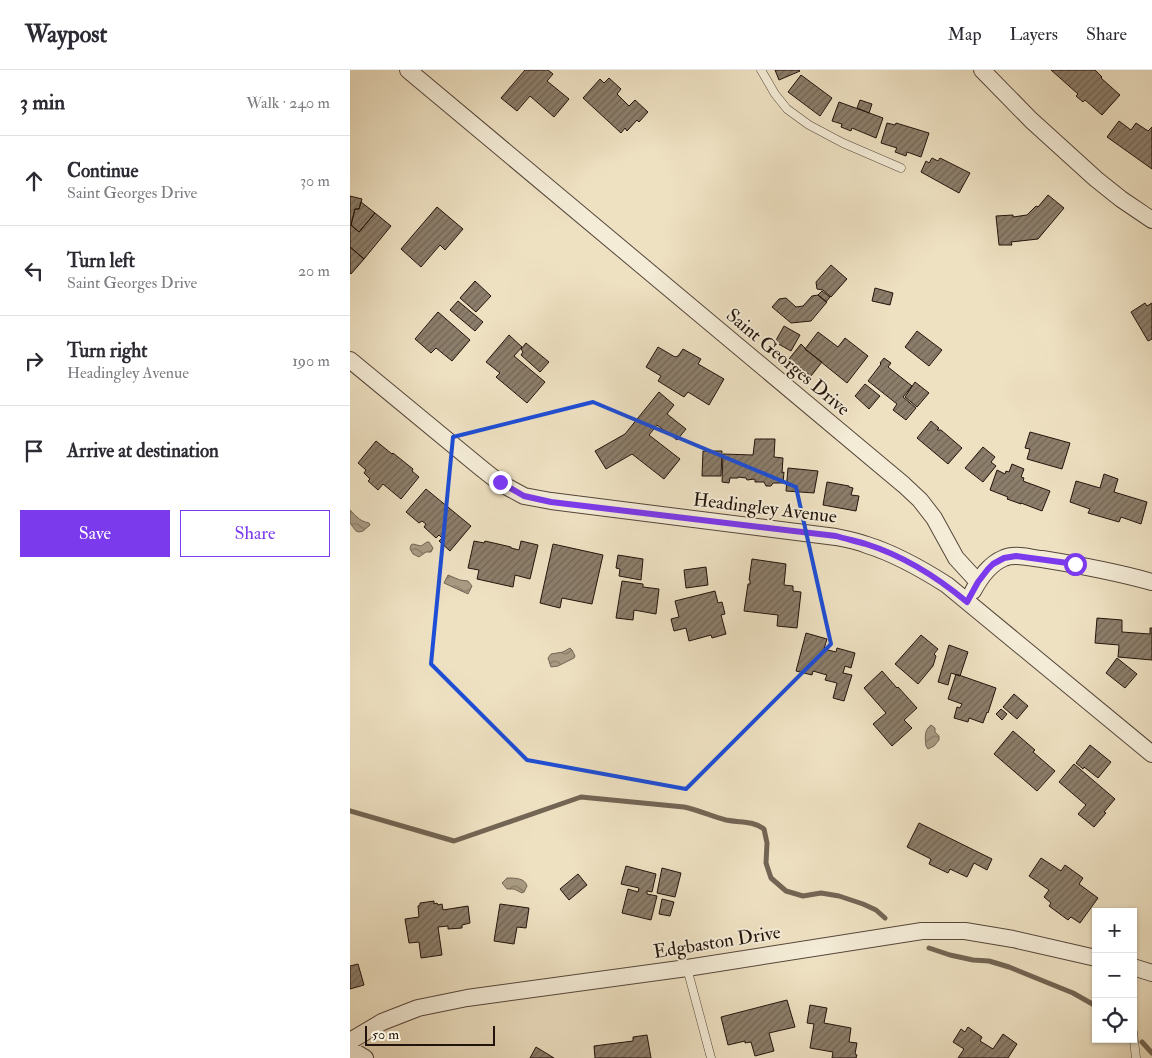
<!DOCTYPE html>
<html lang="en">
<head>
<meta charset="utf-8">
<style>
  :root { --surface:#fff; --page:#f2f2f3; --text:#2b2b33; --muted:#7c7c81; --line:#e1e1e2; --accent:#7c3aed }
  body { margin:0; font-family:"IM FELL Double Pica",serif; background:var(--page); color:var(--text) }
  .controls { position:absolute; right:15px; bottom:15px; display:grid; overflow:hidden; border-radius:0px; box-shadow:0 1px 4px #0004 }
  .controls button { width:45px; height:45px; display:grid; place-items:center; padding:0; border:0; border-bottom:1px solid var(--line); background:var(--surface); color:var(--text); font:25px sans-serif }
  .scale { position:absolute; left:15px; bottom:12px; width:130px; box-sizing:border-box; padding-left:5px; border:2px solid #22130c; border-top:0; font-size:14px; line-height:18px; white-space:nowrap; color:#22130c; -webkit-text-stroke:4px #f4ecd7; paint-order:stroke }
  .stop { position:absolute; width:15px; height:15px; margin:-11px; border:4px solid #7c3aed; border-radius:50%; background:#fff }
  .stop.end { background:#7c3aed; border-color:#fff; box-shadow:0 1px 5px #0008 }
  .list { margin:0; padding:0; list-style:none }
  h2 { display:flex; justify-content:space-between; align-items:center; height:65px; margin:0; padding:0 20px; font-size:21px }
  h2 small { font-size:16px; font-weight:400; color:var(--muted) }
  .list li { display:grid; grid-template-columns:32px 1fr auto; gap:15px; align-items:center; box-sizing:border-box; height:90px; padding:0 20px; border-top:1px solid var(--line) }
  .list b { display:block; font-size:19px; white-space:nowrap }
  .list p { margin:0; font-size:16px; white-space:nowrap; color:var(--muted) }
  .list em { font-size:16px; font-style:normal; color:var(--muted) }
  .actions { display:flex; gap:10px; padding:15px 20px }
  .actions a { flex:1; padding:11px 0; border:1px solid var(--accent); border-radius:0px; text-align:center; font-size:18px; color:var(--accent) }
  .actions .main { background:var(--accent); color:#fff }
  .icon { flex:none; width:28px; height:28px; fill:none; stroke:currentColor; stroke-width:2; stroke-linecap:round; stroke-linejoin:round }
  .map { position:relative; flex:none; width:802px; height:988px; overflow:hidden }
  header { display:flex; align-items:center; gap:30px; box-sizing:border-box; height:70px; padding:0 25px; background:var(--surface); border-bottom:1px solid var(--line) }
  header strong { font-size:24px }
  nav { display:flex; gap:28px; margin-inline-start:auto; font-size:18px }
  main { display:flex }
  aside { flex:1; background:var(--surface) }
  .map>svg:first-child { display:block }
  .water { fill:url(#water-waves); stroke:#736554 }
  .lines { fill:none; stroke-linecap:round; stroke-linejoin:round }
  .stream { stroke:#736554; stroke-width:5 }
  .building { fill:url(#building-hatch); stroke:#22130c }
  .lane-casing { stroke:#55463a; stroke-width:9 }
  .street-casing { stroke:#55463a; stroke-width:18 }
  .lane { stroke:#f4ecd7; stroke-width:8 }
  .street { stroke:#f4ecd7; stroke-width:16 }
  .route { stroke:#7c3aed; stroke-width:6 }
  .marked { fill:none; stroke:#1d4ed8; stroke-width:4; stroke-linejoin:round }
  .labels { text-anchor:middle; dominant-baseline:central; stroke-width:4; stroke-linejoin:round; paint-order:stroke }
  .street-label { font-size:19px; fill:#22130c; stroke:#f4ecd7 }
</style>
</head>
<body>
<header>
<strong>Waypost</strong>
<nav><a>Map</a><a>Layers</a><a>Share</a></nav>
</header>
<main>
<aside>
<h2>3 min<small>Walk · 240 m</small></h2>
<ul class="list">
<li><svg class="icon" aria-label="ahead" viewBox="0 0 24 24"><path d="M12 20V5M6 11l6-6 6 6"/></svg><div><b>Continue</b><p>Saint Georges Drive</p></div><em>30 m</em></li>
<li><svg class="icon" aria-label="left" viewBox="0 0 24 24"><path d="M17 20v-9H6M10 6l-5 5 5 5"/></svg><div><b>Turn left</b><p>Saint Georges Drive</p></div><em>20 m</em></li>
<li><svg class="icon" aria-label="right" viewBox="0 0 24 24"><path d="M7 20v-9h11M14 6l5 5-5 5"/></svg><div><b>Turn right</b><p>Headingley Avenue</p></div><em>190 m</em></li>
<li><svg class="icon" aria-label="arrive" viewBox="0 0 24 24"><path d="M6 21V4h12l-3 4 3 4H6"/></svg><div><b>Arrive at destination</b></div></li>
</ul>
<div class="actions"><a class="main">Save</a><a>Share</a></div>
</aside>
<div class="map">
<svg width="802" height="988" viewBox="0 0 802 988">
  <defs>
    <pattern id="water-waves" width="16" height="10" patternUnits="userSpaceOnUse" patternTransform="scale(1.25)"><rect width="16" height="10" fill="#a99b84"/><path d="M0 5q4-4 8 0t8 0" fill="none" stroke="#897d6a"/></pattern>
    <pattern id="building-hatch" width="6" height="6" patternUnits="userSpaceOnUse" patternTransform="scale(1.25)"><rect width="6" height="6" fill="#8c7e6b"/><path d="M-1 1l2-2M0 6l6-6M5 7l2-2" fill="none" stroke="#726656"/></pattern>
  </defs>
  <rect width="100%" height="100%" fill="#eee1c2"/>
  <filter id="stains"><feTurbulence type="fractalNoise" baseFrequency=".004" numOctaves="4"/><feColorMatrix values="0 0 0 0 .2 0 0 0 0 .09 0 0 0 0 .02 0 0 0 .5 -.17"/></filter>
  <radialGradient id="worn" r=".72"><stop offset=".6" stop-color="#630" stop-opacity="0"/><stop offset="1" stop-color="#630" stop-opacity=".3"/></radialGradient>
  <path class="water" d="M0 440C3 442 4 445 7 447 10 450 14 452 19 453L20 455 13 461 9 462 6 461 0 453Z
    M77 472H79L83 478 81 482H76L69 487 63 484 60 479 61 475 63 474 71 476Z
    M98 505 110 510 118 511 122 516 118 524 94 513Z
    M220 578 222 580 225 586 224 588 208 596 201 597 198 588 201 584 213 582Z
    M581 655 585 658V662L589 666V670L584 676 578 679 576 676C575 668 574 660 581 655Z
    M157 808C165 808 175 808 177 816L174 822 172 823 164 819H157L152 813Z"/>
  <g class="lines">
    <path class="stream" d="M0 741 104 771 231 727 334 737C348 740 361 746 376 750 391 753 401 750 414 759L417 773 416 793 421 808 436 821 453 826 471 823 489 826 513 834 526 840 535 848
      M579 878 600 885 623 890 639 891 659 897 723 923 746 936
      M792 972 802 983"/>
  </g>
  <path class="building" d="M175 0H198L203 4 197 11 219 29 204 47 180 26 167 41 151 28Z
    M425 0H449L450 1 429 10Z
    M701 0H745L752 7 751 8 770 25 752 45 735 30 733 32 726 26 728 24Z
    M451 5 482 28 470 46 438 22Z
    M259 8 271 19 267 24 279 36 285 30 298 42 289 52 287 50 277 61 275 58 271 63 233 28 250 9 254 13Z
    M510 30 522 34 519 43 507 38Z
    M489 32 533 48 526 68 502 58 501 61 491 57 492 54 482 51Z
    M769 51 781 60 786 53 798 61 802 57V99L757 67Z
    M537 53 545 55 546 53 579 63 571 87 557 82 556 86 545 82 547 78 531 73Z
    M582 88 588 91 590 88 620 103 609 123 571 102 576 91 579 93Z
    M698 125 714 138 688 169 661 172 662 175H649L646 146 663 145V147L677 145 686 136 688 137Z
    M0 126 12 129 9 139H5L1 155 9 162 25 143 41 156 14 189 0 177Z
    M11 132 25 143 9 162 1 155 5 139H9Z
    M87 137 113 159 95 180 90 175 71 197 51 179Z
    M0 177 14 189 1 204 0 203Z
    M481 195 497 209 481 227 473 220 467 219 466 212Z
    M125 211 141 226 126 242 110 228Z
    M525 218 543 223 540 235 522 231Z
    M472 221 480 227 476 232 468 225Z
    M468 225 477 232 461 251 441 253 422 237 429 229 436 228 446 237 453 236 462 226Z
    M108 231 133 252 125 261 100 240Z
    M795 233 797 236 802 233V269L798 271 781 242Z
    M88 242 120 270 102 291 86 278 81 283 65 269Z
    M434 256 450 265 441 281 425 272Z
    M567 261 592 280 579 296 555 277Z
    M468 262 488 277 495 268 518 286 497 313 455 279Z
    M159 265 172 277 164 286 195 312 177 333 146 307 150 303 136 292Z
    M176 273 199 292 190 302 171 285 173 282 171 279Z
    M451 274 455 278V279L472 292 461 306 439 289Z
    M308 277 325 287 328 286 333 279 351 289 348 294 374 309 359 335 338 322 334 327 308 311 311 306 296 297Z
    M534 288 541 293 538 297 562 316 553 327 566 338 556 350 543 340 547 334 518 311 531 294 530 293Z
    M565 312 579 323 567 337 555 327Z
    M515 314 530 326 519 339 505 326Z
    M309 322 324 335 317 344 336 359 327 370 307 355 299 365 330 389 314 409 282 384 256 399 245 381 275 364Z
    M581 351 589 358 587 360H591L612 378 598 394 567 368Z
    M680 362 720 373 712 399 677 389 680 379 675 378Z
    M405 369H425L424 387 433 388 432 403 434 402 433 413H423L421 416H416L414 412H405V409L397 410 396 408 388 407V408H380L379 413 372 412 373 384 403 385Z
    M26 371 42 384 43 383 63 399 62 401 69 407 51 429 33 414 28 420 18 411 20 409 14 403 16 400 8 393Z
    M633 377 645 387 641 392 646 396 633 412 615 398Z
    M353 381H372L371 406H352Z
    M662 394 674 399 671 407 674 408 673 411 700 421 692 441 671 433V434L657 429 658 427 640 420 647 400 655 404 656 401 659 402Z
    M438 398 468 401 464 423 436 421Z
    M754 404 768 409 764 422 797 432 791 454 771 447 769 452 738 443 740 439 720 432 726 411 750 418Z
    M477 412 499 416V417L503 418 501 425 509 426 506 441 473 435Z
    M76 419 121 456 100 481 89 471 92 468 89 465 86 468 74 457 76 454 72 451 69 453 56 442Z
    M124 471 134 473 135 471 161 477V478L169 480 171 471 188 475 180 509 165 505 163 517 127 509 129 500 118 498Z
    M203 474 253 485 242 534 212 528 210 538 190 533Z
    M268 485 293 489 291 510 269 506 270 499 266 498Z
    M402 489 436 494 434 515 443 516V521L451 522 447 558 427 556 428 545 394 541 398 514H400V510H399Z
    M356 497 358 515 336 518 334 500Z
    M272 511 293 514V517L309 519 306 544 284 540 283 550 266 548Z
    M365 521 368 533 372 532 375 544 371 545 376 564 362 568 361 565 339 571 336 558 324 561 321 549 329 547 325 531Z
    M747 548 772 550V562L800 564V558H802V590L768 587 769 575 745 573Z
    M456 563 477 569 474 579 486 582 487 578 505 583 501 598 495 596 493 603 502 605 494 631 483 628 487 613 475 610 477 605 463 601 462 605 446 601Z
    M571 565 588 579 584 584 586 586 583 596 568 614 545 594Z
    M599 575 618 582 610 606 601 603 598 615 588 612Z
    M767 588 787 604 775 618 756 603Z
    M532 601 547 618 548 617 567 638 554 650 562 658 542 676 523 654 536 643 514 618Z
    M606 604 646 618 638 643 637 642 633 653 619 648 618 652 604 648 607 637 610 638 612 634 598 629Z
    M664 624 678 636 667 649 653 637Z
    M651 639 657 644 652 650 646 644Z
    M663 661 685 680 683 682 705 701 687 721 644 684Z
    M740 675 761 692 748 708 734 697 733 699 726 693Z
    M724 694 765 729 754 742 756 743 744 757 728 744 736 735 709 712Z
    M569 753 642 789 637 800 624 793 617 807 600 799 598 803 579 794 581 789 557 777Z
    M691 788 711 801 715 795 733 808 729 814 748 828 730 853 721 847 718 850 699 836 701 833 694 827 699 820 679 806Z
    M276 796 306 804 302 822 297 821V824L307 826 301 850 272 843 278 819 288 822 289 818 271 814Z
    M312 798 331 803 325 827 307 823Z
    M228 804 237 815 219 830 210 819Z
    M312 829 324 832 320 846 309 844Z
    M84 831V834L87 833 88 835 92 834 93 840 118 836 120 853 112 855V858L98 859V856L88 857 92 885 71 888 69 872 59 873 55 849 69 847 68 836 70 835V833Z
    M150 834 179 838 176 858 167 857 164 874 144 871Z
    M8 894 14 915 0 919V896Z
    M437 930 445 957 419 963 424 981 405 986 401 972 395 973V971L378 975 371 947Z
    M460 935 477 938 474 953 501 958 499 972 507 973 505 984 507 985 506 988H482L483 982 460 978 464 954 457 953Z
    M618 957 632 967 630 971 643 979 653 964 667 974 658 988H608L614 979 603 972 611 959 615 962Z
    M297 965 301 988H245L244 976 283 971V967Z
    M186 977 204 988H180Z"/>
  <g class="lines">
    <defs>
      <path id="lane" d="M411 0 425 24 437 39 459 55 493 73 551 98
        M337 898 361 988
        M783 962 786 988"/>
      <path id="street" d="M58 0 554 415 570 430 584 448 606 488 628 512
        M632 0 681 50 746 109 771 129 802 150
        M0 290 131 398 150 413 174 426 201 431 486 467C496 469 507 471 517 475 546 484 572 499 597 515L802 684
        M623 521C630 508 639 494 654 488 665 483 680 488 692 489 729 495 766 502 802 512
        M783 897 802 903
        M0 971 32 952 68 938 117 928 337 898 572 861H615L663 869 746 888
        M0 979 15 988"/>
    </defs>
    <use href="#lane" class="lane-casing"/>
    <use href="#street" class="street-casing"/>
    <use href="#lane" class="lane"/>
    <use href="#street" class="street"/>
  </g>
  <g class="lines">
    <path class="route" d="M150 412 174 426 201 432 486 466C496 469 506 471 516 474 554 486 587 507 617 532L628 512 638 499 643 494 654 488 666 486 725 494"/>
  </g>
  <path class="marked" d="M243 332 446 417 481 574 336 719 177 690 81 594 103 367Z"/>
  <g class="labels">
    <g class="street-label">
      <text transform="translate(438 292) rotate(40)">Saint Georges Drive</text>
      <text transform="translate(415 438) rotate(7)">Headingley Avenue</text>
      <text transform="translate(367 872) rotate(-9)">Edgbaston Drive</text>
    </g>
  </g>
  <rect width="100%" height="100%" filter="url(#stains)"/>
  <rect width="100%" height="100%" fill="url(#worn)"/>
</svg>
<div class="controls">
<button>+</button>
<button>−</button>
<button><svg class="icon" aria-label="locate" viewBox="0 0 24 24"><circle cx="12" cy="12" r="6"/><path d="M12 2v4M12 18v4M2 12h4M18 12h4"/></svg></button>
</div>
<div class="scale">50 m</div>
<div class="stop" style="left:725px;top:494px"></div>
<div class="stop end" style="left:150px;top:412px"></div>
</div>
</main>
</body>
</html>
